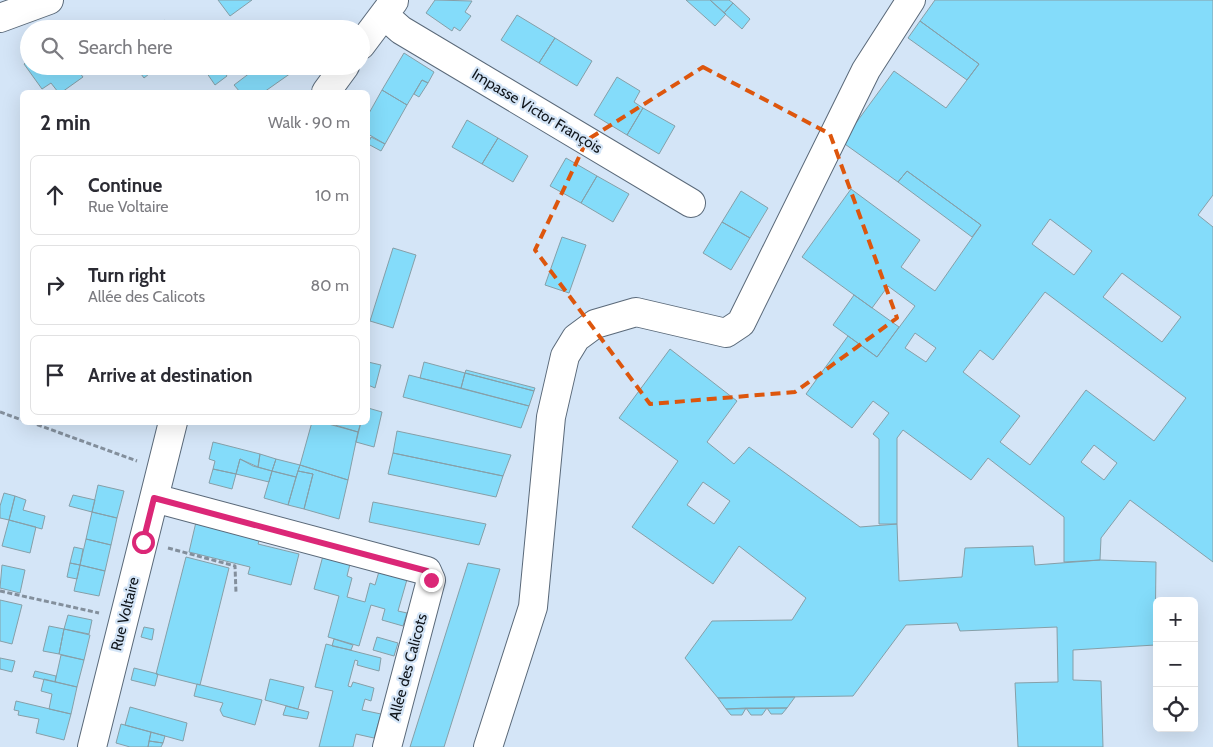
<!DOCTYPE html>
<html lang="en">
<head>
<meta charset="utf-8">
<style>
  :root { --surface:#fff; --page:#f2f2f3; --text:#2b2b33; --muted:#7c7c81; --line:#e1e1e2 }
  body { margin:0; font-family:Cabin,sans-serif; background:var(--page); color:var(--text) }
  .controls { position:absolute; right:15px; bottom:15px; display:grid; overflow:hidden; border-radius:8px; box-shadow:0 5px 20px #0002 }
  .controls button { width:45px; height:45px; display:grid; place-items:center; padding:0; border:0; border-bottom:1px solid var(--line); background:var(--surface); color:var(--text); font:25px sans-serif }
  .stop { position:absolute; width:15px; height:15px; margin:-11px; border:4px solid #db2777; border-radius:50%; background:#fff }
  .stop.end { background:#db2777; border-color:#fff; box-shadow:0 1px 5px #0008 }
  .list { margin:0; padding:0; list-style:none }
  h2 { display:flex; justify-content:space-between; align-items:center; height:65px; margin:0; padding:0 20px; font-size:21px }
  h2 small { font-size:16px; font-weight:400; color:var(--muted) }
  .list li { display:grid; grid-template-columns:32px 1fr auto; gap:15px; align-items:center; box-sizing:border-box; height:80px; margin:0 10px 10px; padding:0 10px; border:1px solid var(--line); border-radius:8px }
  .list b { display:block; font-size:19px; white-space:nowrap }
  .list p { margin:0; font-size:16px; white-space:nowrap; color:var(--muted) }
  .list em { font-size:16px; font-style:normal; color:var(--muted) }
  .icon { flex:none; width:28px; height:28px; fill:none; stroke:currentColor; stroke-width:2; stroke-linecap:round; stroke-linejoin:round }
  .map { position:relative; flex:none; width:1213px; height:747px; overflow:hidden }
  .search { position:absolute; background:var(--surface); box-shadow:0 5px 20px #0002; left:20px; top:20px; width:350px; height:55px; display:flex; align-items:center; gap:12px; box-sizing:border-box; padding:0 18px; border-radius:28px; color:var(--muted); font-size:19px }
  .panel { position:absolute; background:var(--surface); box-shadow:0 5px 20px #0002; left:20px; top:90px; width:350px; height:335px; border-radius:8px }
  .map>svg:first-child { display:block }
  .building { fill:#84dcfa; stroke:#869fa8; fill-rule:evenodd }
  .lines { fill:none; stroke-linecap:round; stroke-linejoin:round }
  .minor-casing { stroke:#5a6979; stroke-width:30 }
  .path { stroke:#838f9c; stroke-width:3; stroke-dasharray:5 2.5; stroke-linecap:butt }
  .minor { stroke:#fff; stroke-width:28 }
  .route { stroke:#db2777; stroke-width:6 }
  .marked { fill:none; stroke:#dd560d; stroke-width:4; stroke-dasharray:10 6; stroke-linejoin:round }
  .labels { text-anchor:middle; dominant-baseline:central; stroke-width:4.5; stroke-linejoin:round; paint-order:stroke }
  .street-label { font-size:15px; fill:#0f151b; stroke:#d4e5f7 }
</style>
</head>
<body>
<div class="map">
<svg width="1213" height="747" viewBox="0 0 1213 747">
  <rect width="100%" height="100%" fill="#d4e5f7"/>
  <path class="building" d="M218 0H252L230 16Z
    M435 0 472 1 465 12 471 16 460 31 454 27 452 31 426 13Z
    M686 0H710L726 14 715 26Z
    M710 0H729L733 3 724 13Z
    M935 0H1213V195L1198 215 1213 227V562L1130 500 1101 538 1100 560 1064 562V517L988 458 971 480 903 430 897 438V524H879V439L873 434 889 413 873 401 852 428 806 394 848 336 877 357 915 306 888 286 872 308 802 257 851 189 920 240 901 267 935 291 981 225 907 171 898 182 842 142 894 71 946 108 979 64 920 21ZM1050 219 1092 251 1074 275 1032 244ZM1122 273 1181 317 1162 342 1103 297ZM1045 292 1186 398 1154 441 1086 390 1030 465 1000 442 1020 416 963 372 980 350 993 360ZM915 333 936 348 926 362 905 348ZM1094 445 1117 463 1104 480 1081 462Z
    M733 3 750 19 742 29 724 13Z
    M517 15 555 38 539 63 501 40Z
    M165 20 172 29H154Z
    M920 21 979 64 967 80 908 38Z
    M555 38 592 61 577 86 539 63Z
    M404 53 434 72 428 83 422 80 407 105 382 90Z
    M29 60V66H74L83 77 62 92H58L51 83 42 89 24 64Z
    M135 66H159L144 78Z
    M202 66H220L227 76 215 85Z
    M259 66H301L264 92H240L234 85Z
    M617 77 640 91 634 102 643 108 627 135 594 115Z
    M422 80 428 83 419 97 414 94Z
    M382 90 407 105 385 144 368 134V115Z
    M643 108 675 126 659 154 627 135Z
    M467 120 498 138 482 164 452 147Z
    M371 137 385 144 381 151 368 144Z
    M498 138 528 156 513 182 482 164Z
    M566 158 597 176 581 203 550 186Z
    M907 171 981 225 972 237 898 182Z
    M597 176 629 194 613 222 581 203Z
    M741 191 768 208 750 238 722 222Z
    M722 222 750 238 731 270 703 253Z
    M562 237 586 245 569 293 545 285Z
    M393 248 416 255 393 328 370 321Z
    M854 295 899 327 877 357 833 325Z
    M670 349 737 401 707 442 734 464 749 447 860 527 897 524 899 581 962 577 965 548 1033 546 1035 565 1100 560 1156 562 1155 645 1073 650V680L1101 681 1103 747H1018L1015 683 1058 682 1057 627 960 631 957 623 906 625 853 696 718 698 685 658 712 621 792 620 806 598 739 546 713 584 632 527 678 461 619 418ZM703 482 730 501 714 524 687 505Z
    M368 362 381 365 375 388 368 385Z
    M424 362 465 373 461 388 420 378Z
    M466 370 535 388 534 391 465 373Z
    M465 373 534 391 529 406 461 388Z
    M409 375 529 406 521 428 403 397Z
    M368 408 382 412 374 447 356 442 361 422H368Z
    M312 422H321L358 432 348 480 300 465Z
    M325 422H361L358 432Z
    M397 431 511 455 503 476 393 453Z
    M213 442 260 454 258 467 240 459 236 474 213 469 215 461 209 459Z
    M393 453 503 476 496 497 388 474Z
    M260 454 276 459 272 471 258 467Z
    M240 459 253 466 272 471 269 482 236 474Z
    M276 459 300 465 296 477 272 471Z
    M300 465 348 480 339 519 304 509 313 474 298 471Z
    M213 469 236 474 232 489 209 483Z
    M272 471 296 477 288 505 264 498Z
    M298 471 313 474 304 509 288 505Z
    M98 485 124 491 117 518 92 512Z
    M4 493 15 496 9 520 0 518V506Z
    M73 495 95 500 92 512 69 506Z
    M15 496 26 500 23 510 45 516 42 529 9 520Z
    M373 502 486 524 479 545 369 522Z
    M92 512 117 518 111 545 86 539Z
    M9 520 36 527 30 553 2 546Z
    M196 522 260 538 258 544 299 554 291 585 248 574 250 567 189 552Z
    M86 539 111 545 105 571 80 565Z
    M74 547 83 549 80 565 70 563Z
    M324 552 351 560 347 576 352 578 347 597 365 602 370 583 375 585 380 568 408 576 398 611 407 613 403 626 382 620 385 609 371 605 359 646 328 637 339 596 314 589Z
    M186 557 229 568 200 685 156 674Z
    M70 563 80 565 77 579 67 577Z
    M468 563 500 569 444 747H410Z
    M2 565 25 570 20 593 0 588Z
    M80 565 105 571 99 596 74 591Z
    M0 600 22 605 12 644 0 641Z
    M68 615 92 620 89 634 64 629Z
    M49 626 64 629 59 654 43 651Z
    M144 627 154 629 152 640 141 637Z
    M64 629 90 635 84 660 59 654Z
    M377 637 398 643 394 656 373 650Z
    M334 639 353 645 351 650 332 646Z
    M326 644 381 658 379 671 357 665 358 661 355 660 348 686 351 687 353 682 374 688 371 701 365 699 362 710 381 714 374 738 356 734 353 747H319L333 691 315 687Z
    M61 655 84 660 77 687 55 682Z
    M0 658 15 661 12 672 0 669Z
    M134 668 158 674 155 686 131 680Z
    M35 671 56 676 55 682 33 677Z
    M44 679 77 687 71 714 49 709 52 694 41 691Z
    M270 679 304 687 298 709 265 700Z
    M197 684 262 700 255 725 223 716 220 710 223 703 194 696Z
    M795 697 787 708 726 709 718 698Z
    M16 701 71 714 64 740 36 733 39 719 18 715 19 711 14 710Z
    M286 706 309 712 307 719 283 715Z
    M130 707 187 723 183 741 125 725Z
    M746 708H767L762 715H751Z
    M746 708 742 715H731L726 709Z
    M767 708H787L782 714H771Z
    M121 724 151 732 148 747H130L116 743Z
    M151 732 165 736 163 743 149 741Z
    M149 741 163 743 161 747H148Z"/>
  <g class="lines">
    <defs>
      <path id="minor" d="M384 15 401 30 691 203
        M0 18 49 0
        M361 45 394 1
        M326 92 345 66
        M154 498 427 571 431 580 387 747
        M92 747 173 422
        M488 747 533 607 551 417 565 356 576 338 595 324 636 312 726 333 741 323 866 70 911 0"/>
    </defs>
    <use href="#minor" class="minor-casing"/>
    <path class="path" d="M0 412 22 420
      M30 422 137 461
      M168 548 235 566 236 593
      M0 591 99 613"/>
    <use href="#minor" class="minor"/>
  </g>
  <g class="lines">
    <path class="route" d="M143 542 154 498 427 571 431 580"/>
  </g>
  <path class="marked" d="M703 67 830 134 897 318 795 392 650 404 535 250 587 140Z"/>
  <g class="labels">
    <g class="street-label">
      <text transform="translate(537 111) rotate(31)">Impasse Victor François</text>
      <text transform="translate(125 614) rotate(-76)">Rue Voltaire</text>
      <text transform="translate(408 667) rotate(-75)">Allée des Calicots</text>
    </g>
  </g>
</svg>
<div class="controls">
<button>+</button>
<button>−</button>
<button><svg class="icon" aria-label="locate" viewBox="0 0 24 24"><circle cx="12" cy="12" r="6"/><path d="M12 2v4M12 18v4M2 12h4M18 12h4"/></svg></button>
</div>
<div class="stop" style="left:143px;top:542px"></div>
<div class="stop end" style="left:431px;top:580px"></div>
<div class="search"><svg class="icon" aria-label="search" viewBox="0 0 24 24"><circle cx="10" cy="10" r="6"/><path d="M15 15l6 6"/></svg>Search here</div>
<section class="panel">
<h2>2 min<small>Walk · 90 m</small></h2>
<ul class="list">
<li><svg class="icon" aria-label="ahead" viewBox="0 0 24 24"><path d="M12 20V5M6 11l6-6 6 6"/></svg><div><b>Continue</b><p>Rue Voltaire</p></div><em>10 m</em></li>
<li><svg class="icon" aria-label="right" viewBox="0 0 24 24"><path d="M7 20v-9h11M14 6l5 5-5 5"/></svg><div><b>Turn right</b><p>Allée des Calicots</p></div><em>80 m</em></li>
<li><svg class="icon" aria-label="arrive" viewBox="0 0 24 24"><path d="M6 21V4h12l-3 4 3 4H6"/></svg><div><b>Arrive at destination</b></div></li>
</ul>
</section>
</div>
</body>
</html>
